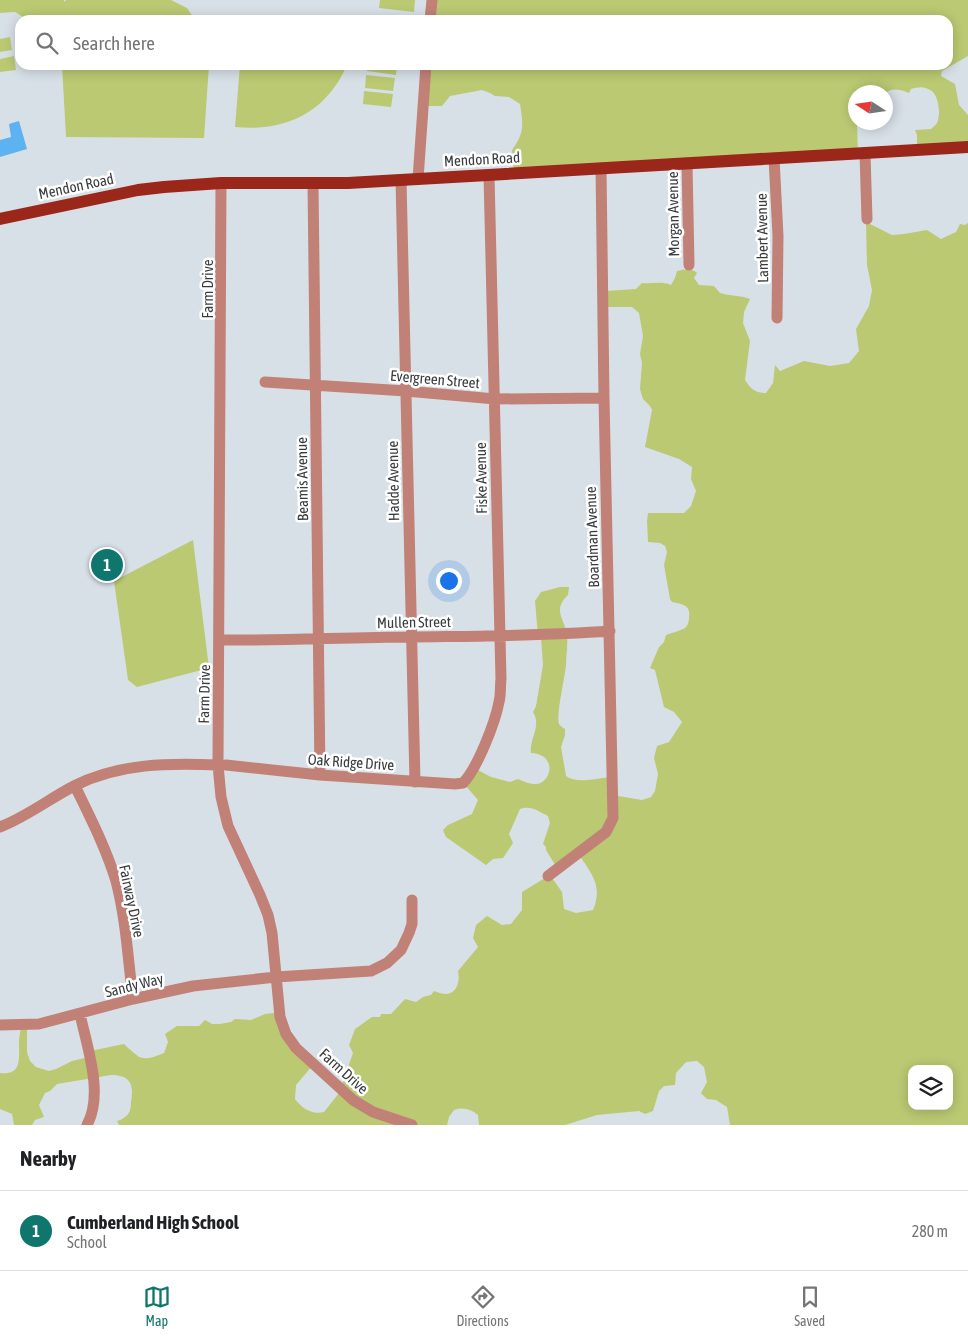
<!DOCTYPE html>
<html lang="en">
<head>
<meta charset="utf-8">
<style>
  :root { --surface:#fff; --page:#f6f6f6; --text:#202124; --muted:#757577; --line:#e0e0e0; --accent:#0f766e }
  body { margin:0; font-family:"Asap Condensed",sans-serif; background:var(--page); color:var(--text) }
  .controls { position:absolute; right:15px; bottom:15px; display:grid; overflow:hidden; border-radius:10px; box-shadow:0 2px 12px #0003 }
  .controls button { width:45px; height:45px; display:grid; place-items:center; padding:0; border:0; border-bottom:1px solid var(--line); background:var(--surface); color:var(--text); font:25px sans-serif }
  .compass { position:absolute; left:848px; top:85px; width:45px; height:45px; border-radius:50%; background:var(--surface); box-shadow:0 2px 12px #0003; rotate:282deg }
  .you { position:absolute; left:448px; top:580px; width:18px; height:18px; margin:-12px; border:4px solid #fff; border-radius:50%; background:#1a73e8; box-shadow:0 0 0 8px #1a73e833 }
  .badge { display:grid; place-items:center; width:32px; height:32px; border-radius:50%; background:var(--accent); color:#fff; font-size:16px; font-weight:700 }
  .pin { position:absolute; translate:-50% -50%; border:2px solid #fff; box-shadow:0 1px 5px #0006 }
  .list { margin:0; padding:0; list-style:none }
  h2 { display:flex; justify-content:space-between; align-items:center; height:65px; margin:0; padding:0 20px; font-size:21px }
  h2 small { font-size:16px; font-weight:400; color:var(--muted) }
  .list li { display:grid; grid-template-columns:32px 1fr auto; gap:15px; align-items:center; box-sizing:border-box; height:80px; padding:0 20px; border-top:1px solid var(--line) }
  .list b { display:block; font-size:19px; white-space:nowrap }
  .list p { margin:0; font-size:16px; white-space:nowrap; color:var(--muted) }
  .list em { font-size:16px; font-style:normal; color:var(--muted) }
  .icon { flex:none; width:28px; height:28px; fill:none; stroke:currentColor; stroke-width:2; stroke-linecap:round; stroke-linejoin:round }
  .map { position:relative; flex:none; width:968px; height:1125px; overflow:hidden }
  .search { position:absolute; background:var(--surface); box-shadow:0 2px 12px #0003; left:15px; right:15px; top:15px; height:55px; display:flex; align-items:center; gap:12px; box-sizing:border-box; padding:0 18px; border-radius:15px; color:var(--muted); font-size:19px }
  .sheet { height:145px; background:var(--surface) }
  nav { display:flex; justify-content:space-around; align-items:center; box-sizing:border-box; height:70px; border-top:1px solid var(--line); background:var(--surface); font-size:14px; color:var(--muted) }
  nav a { display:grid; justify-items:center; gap:2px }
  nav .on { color:var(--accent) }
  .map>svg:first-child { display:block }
  .green { fill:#bac972; fill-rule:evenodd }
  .water { fill:#5db2f1 }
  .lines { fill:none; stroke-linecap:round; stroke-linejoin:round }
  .minor { stroke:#c18176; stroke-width:11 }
  .major { stroke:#9b261a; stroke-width:12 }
  .labels { text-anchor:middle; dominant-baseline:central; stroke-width:5; stroke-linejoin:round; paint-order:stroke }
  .street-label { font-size:15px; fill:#383c3e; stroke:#fff }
</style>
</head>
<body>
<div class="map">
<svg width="968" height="1125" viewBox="0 0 968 1125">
  <rect width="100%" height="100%" fill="#d8e0e7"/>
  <path class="green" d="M0 0H64V2L66 0H171L187 8 195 20H28L15 12 0 13Z
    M380 0H415L414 12 379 8Z
    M436 0H968V56L942 71 941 76 955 84 959 105 968 115V148L917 150V135L915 130 931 129C933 127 936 125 937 123 941 115 939 94 930 90 924 86 918 87 911 89L909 93C902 90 892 87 886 93L856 92 858 154 514 173 512 150C525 132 523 125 520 104L509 97 495 96 490 93 482 90 450 96 442 106H425L430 65H948V20H434Z
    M10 37 12 50 0 52V39Z
    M14 56 16 70 0 72V59Z
    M62 65H209L204 138 66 137Z
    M240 65H347C326 113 285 132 235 127Z
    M368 65H397L396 75 367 71Z
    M366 75 395 78 393 91 365 88Z
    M364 91 393 94 391 107 363 104Z
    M866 222 892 235 904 234 927 230 941 239 956 232 960 224 965 225 968 223V1125H730L727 1107 716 1100 707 1099 701 1093 707 1082 704 1067 697 1061 686 1062 676 1073 675 1085 664 1086 659 1091 653 1111 645 1114 639 1111 597 1115 565 1125H479L478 1115C471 1109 463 1107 454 1110L449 1117 447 1125H119L117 1121C120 1120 123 1119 125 1117 130 1114 131 1108 131 1102 134 1085 131 1075 111 1075L57 1084 50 1091 45 1093 39 1105 44 1117 35 1120 32 1125H14L12 1114 0 1109V1073C22 1076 19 1058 19 1044 19 1038 20 1032 21 1027H27V1052L30 1061 36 1067 49 1071 56 1069 72 1061 89 1057 90 1051 124 1044C141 1060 142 1062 164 1053L168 1042 165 1034 177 1026H199L205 1020 212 1024H220L231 1022 235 1019 251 1020 265 1014 281 1012 285 1029 313 1065 296 1085 295 1099C302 1108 311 1115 324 1112L339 1093 353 1053 349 1045 355 1029 372 1017H380L381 1014H391L405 999 416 1002 423 997 431 995 434 991C437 992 442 994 446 994 458 993 460 980 458 971L478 947 473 938 476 925 487 916 502 925 511 924 522 910V892L550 875 562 892 564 909 576 913 593 910C603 886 592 874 579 855L557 868 546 850V847L543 844 550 823 548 816C538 811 531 805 520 809L509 834 513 843 503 858 493 859 486 865 446 837 443 830 448 825 472 814 478 800 465 785 476 769 491 777 510 782 518 779C523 781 529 784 534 784 551 786 559 754 531 753 529 739 542 726 533 712L536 706 543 665 541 638 538 636 535 601 541 592 560 587H569L568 595C551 611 566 619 567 637 568 646 566 656 566 665 565 677 556 715 559 724 560 726 562 727 565 729V735L561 747 566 776C578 785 599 777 614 777L618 796 642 800 651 797 655 791 658 774 654 758 657 746 669 742 682 722 674 712 664 707 655 670 650 668 659 647 664 642 666 635C671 633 680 631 685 628 688 626 689 621 689 617 691 605 682 604 672 602L670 599 664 565 667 552 665 546 660 543 648 542 647 521 648 513H684L691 506 696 491 691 479 692 467 679 459 645 447 652 410 650 406 643 399 640 389 642 363 640 354 643 336 639 313 632 307H604L606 291 636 289 642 283C653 284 661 281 671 285L675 278 677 271C685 270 690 267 697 273L694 278 699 285 714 286 720 293C730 296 740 295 750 299L744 312 743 323 750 341 745 380C751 389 755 393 766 393L773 383 775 365 780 371 804 361 830 366 849 363 859 351 856 329 869 306 872 290 867 265ZM912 1069H949V1106H912Z
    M193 540 209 668 137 687 128 680 114 581Z"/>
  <path class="water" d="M19 121 27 149 0 157V140L11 137 9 124Z"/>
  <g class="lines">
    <path class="minor" d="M430 20 432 0
      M865 153 867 219
      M774 158 778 236 777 318
      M687 163 689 265
      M418 179 426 65
      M401 180 415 782
      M221 183 218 765 221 797 228 826 260 895 268 915 272 933 280 1017 286 1034 296 1048 353 1100 373 1112 412 1125
      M313 183 320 775
      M265 382 406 391 495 399 604 398
      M219 640C284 641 348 637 413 637 479 636 544 636 610 631
      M226 765 320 775 455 784 463 783C477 769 495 723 499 702 501 695 500 687 501 679L489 175
      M75 786C90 817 106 848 116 881 126 919 128 960 133 999
      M0 827C26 817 49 799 74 786 119 763 169 763 218 765
      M548 876 606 832 613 818 604 398 601 168
      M80 1014C87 1047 104 1094 87 1125
      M0 1025 39 1024 133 999 193 986 276 977 371 971 387 963 401 950 409 933 412 924V900"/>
    <path class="major" d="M0 219 138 190 164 187 221 183H348L418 179 968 147"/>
  </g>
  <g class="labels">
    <g class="street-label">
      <text transform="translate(482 159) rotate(-3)">Mendon Road</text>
      <text transform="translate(76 186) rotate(-12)">Mendon Road</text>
      <text transform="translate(673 214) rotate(-91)">Morgan Avenue</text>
      <text transform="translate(762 238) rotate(-91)">Lambert Avenue</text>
      <text transform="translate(207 289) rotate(-90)">Farm Drive</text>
      <text transform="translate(435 379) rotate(5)">Evergreen Street</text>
      <text transform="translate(481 478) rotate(-91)">Fiske Avenue</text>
      <text transform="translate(302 479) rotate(-91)">Beamis Avenue</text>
      <text transform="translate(393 481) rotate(-91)">Hadde Avenue</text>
      <text transform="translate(592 537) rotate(-92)">Boardman Avenue</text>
      <text transform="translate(414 622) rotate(-1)">Mullen Street</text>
      <text transform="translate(204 694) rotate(-89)">Farm Drive</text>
      <text transform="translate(351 762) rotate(4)">Oak Ridge Drive</text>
      <text transform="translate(132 901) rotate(78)">Fairway Drive</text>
      <text transform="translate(134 985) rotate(-14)">Sandy Way</text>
      <text transform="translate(344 1071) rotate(42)">Farm Drive</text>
    </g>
  </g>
</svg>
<div class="controls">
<button><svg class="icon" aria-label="layers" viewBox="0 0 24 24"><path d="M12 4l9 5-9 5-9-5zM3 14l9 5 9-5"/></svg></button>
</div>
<svg class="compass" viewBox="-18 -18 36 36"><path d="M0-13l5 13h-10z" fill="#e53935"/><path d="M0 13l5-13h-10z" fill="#757577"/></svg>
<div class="you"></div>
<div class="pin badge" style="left:107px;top:565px">1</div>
<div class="search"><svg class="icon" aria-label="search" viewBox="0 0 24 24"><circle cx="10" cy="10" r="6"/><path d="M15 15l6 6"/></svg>Search here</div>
</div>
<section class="sheet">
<h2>Nearby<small></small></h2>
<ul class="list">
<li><span class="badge">1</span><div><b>Cumberland High School</b><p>School</p></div><em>280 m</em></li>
</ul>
</section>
<nav>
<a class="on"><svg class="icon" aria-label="map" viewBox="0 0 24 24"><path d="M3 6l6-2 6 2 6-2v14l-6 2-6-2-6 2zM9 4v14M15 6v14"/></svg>Map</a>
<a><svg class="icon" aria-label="directions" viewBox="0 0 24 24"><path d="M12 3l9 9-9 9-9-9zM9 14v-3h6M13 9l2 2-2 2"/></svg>Directions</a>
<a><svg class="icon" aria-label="saved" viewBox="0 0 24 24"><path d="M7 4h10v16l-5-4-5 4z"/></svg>Saved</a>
</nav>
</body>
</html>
